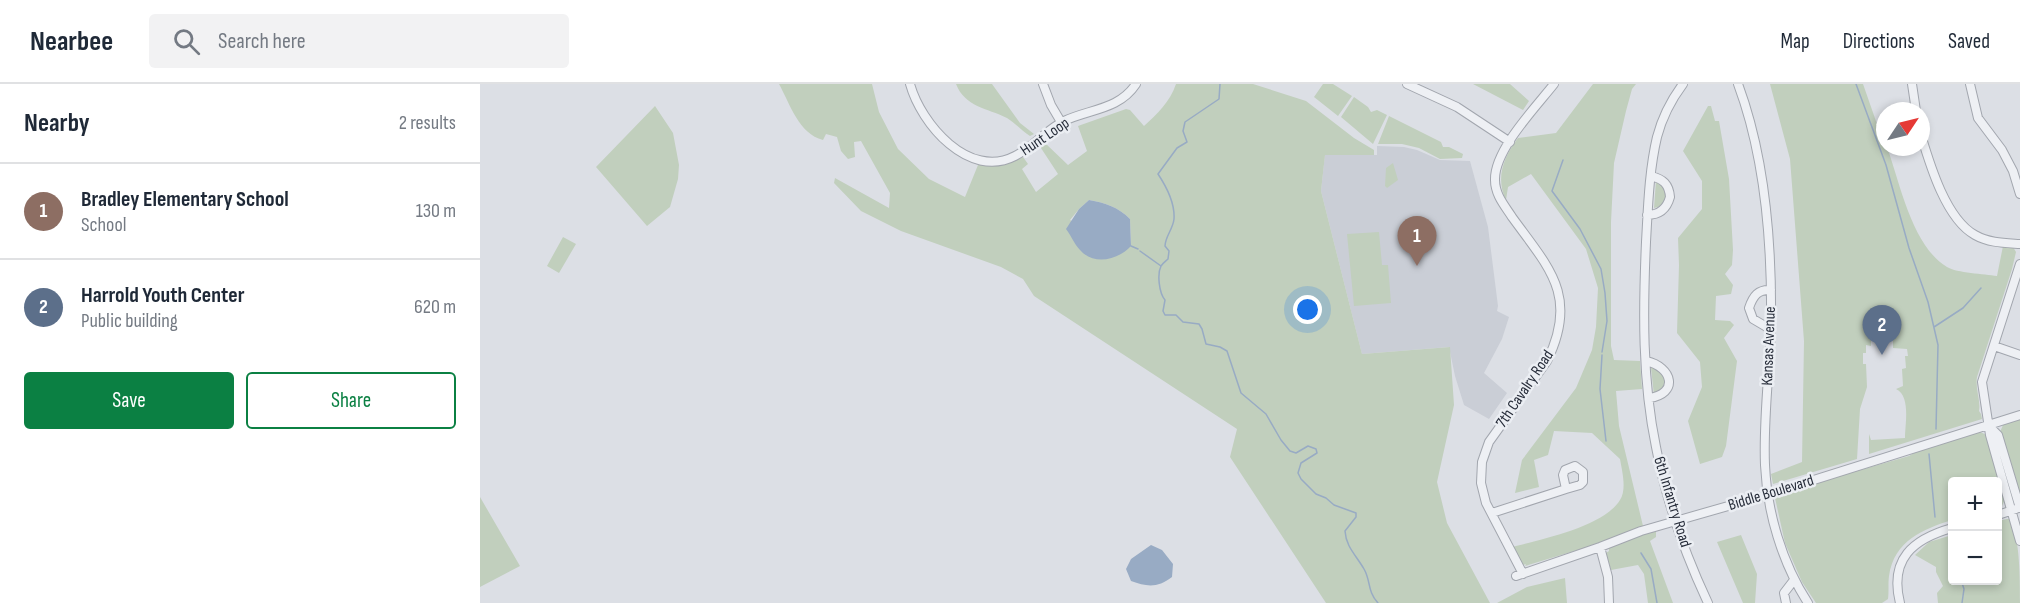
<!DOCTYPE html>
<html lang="en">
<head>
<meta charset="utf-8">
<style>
  :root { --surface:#fff; --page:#f2f2f3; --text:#1f2937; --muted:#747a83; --line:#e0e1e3; --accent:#0b8043 }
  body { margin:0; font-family:"Sofia Sans Condensed",sans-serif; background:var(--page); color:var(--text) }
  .controls { position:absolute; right:18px; bottom:18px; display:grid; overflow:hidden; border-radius:6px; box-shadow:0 3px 9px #0003 }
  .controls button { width:54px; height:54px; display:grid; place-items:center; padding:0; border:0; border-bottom:2px solid var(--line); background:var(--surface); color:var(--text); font:30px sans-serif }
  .compass { position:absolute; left:1396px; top:18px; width:54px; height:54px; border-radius:50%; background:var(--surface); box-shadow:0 3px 9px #0003; rotate:55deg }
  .you { position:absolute; left:828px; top:226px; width:21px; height:21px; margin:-15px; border:4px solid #fff; border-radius:50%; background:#1a73e8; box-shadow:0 0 0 9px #1a73e833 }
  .badge { display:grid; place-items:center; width:39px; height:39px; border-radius:50%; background:var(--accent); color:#fff; font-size:20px; font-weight:700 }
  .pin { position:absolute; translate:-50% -50px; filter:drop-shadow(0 2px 3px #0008) }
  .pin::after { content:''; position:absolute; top:32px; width:21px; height:18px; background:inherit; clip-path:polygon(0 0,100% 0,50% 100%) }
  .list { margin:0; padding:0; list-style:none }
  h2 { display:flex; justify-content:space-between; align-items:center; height:78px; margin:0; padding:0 24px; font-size:26px }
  h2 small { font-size:20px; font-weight:400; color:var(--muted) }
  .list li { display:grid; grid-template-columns:39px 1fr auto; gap:18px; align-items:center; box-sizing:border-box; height:96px; padding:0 24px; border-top:2px solid var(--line) }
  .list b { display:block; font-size:22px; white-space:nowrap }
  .list p { margin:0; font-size:20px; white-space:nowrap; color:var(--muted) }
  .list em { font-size:20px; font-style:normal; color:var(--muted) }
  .actions { display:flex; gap:12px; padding:18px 24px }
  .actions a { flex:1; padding:14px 0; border:2px solid var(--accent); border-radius:6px; text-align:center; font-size:21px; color:var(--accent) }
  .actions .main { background:var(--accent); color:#fff }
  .icon { flex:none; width:33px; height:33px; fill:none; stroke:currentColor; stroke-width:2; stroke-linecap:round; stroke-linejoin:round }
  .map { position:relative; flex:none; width:1540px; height:519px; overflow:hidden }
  header { display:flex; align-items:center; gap:36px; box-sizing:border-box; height:84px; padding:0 30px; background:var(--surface); border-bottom:2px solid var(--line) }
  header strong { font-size:28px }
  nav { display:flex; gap:33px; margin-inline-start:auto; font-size:21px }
  .search { width:420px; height:54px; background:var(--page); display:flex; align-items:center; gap:15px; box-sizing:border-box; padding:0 21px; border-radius:6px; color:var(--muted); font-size:22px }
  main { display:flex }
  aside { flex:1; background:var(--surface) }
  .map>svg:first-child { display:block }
  .built { fill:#caced6 }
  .green { fill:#c1cfbd; fill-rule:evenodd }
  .water { fill:#98abc4 }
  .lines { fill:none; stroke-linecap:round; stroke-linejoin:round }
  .stream { stroke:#98abc4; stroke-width:1.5 }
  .minor-casing { stroke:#a2a6ae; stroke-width:10 }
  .minor { stroke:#eef0f4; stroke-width:8 }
  .labels { text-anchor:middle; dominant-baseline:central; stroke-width:5; stroke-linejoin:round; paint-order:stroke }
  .street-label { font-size:16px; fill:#272d3a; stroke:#ebeef3 }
</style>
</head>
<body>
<header>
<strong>Nearbee</strong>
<div class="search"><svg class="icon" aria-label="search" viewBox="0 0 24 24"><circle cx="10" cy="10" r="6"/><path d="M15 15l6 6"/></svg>Search here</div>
<nav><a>Map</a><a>Directions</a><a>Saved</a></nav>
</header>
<main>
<aside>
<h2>Nearby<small>2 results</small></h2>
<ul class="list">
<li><span class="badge" style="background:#8d6e63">1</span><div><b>Bradley Elementary School</b><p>School</p></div><em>130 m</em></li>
<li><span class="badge" style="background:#5c6f8a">2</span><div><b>Harrold Youth Center</b><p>Public building</p></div><em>620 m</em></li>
</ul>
<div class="actions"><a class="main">Save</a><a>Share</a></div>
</aside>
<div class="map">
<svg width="1540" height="519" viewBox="0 0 1540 519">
  <rect width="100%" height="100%" fill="#dcdfe5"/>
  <path class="built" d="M897 62 924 63 937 66 960 76 990 77 1008 143 1018 222 1017 227 1029 233 1022 255 1004 289 1027 309 1009 335 984 321 975 292 969 263 882 270 841 107 845 70 897 71Z"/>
  <path class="green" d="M299 0H392L399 28 418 65 449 95 485 113 498 81C515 81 525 82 543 73L548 80 542 85 556 108 578 90 559 61 564 58 588 81 607 67 598 42 646 25 650 26 664 42C677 30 690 18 696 0H773L826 17 874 54 894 66V71H845L841 107 882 270 970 263 974 321 957 398 967 439 1010 519H846L750 373 757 345 554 212 543 195 521 183 421 147 381 127 354 99 355 94 409 124 410 109 381 57 374 58 375 73 368 75 361 67 357 53 346 50 343 56C319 50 310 20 299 0ZM609 116C626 119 638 123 650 135L651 162 590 136 599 125Z
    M476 0H512L540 39 554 50 550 52C542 47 535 39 527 34 507 24 485 23 476 0Z
    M843 0H853L872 12 858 32 834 13Z
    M993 0H1030L1049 17 1043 26Z
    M1113 0H1156L1152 5 1146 27 1134 79 1131 138V262L1134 276 1160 277 1162 305 1136 307 1139 342 1163 442 1127 457 1045 482 1046 480 1043 481 1033 463C1062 455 1123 443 1140 416 1147 405 1142 387 1140 375L1112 349 1074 347 1068 371 1054 376 1059 403 1035 409 1042 376 1096 304 1112 266 1116 243 1118 204 1106 165 1051 90 1028 103 1026 116C1015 94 1024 72 1038 54L1076 49Z
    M1290 0H1383L1405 63H1407C1420 99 1432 162 1467 183 1477 189 1504 190 1517 192L1523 162 1533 163 1536 168 1532 185 1497 293C1495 305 1501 317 1499 327L1501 330 1502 335 1389 370V350L1391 356 1425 354C1425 340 1431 312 1416 305L1423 302 1422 285 1426 284 1425 272H1428L1427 265 1413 264V237H1391V262L1386 261V269H1383V280H1386L1387 303 1380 325 1377 375 1293 400 1291 390 1322 378 1324 257 1310 75Z
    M874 13 888 23 891 28 897 26 907 31 893 60 861 33Z
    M175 22 193 49 199 81 198 95 190 123 167 142 116 83Z
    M1228 22H1231L1235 37H1239L1249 95 1253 166 1252 181 1245 190 1253 201 1251 210 1236 212 1235 236 1250 237 1254 241 1244 254 1257 277 1246 362 1242 373 1220 380 1208 337 1222 303 1220 278 1197 249 1199 181 1198 154 1222 125V97L1203 67Z
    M909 32 961 58 963 63H969L983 70 982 74 960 75 939 64 922 60H898Z
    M913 79 918 96 907 104 905 102 906 84Z
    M1176 97 1186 104 1187 113 1181 122 1174 124Z
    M899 148 902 181H908L911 219 874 222 867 150Z
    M83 153 96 160 79 189 67 182Z
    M1171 284H1177C1184 291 1186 295 1184 305L1174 311Z
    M1540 335V413L1520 348 1523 341Z
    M1500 348 1507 351 1525 415 1522 422 1518 423V398H1472V436C1443 445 1414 457 1409 492 1408 499 1409 508 1408 515L1402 519H1336L1322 498 1305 459 1295 414 1297 410 1429 372 1434 369Z
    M0 413 40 482 0 503Z
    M1527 435H1531C1540 458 1540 493 1540 519H1458L1457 509 1463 502 1456 488V483L1435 471 1449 458 1472 451V496H1518V437Z
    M1176 447V453L1170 457 1193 519H1168L1164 490 1158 481 1131 486 1126 469 1129 467V464L1162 450Z
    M1261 451 1277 490 1275 519H1263L1237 458Z
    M1085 494 1087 519H1017L1047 503Z"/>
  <path class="water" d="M609 116C626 119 638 123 650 135L651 162C638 176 614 182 600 166 594 160 591 151 586 145L599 125Z
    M671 461 682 466 693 480 692 493C678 504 667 503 651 497L646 485 651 475Z"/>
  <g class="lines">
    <path class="stream" d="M740 0 739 15 705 38 703 47 707 58 697 64 678 90C686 102 695 120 694 135 693 145 685 153 685 162L689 167 688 175C686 177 683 179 681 182 677 190 679 209 685 216L683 227 685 231H696L703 238 719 240 722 245 726 260 740 263 747 267 761 309 786 330 801 356 810 367 816 369 828 362 836 365 837 369 821 379 818 389 821 395 836 410 846 414 854 421 876 429V433L865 447C866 463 876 471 884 485 891 497 887 507 898 519
      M1376 0 1406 81 1429 164 1448 218 1458 261 1456 345
      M1083 76 1072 107 1100 145 1121 185 1125 209 1127 237 1122 268
      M651 162 658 165
      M660 167 681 182
      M1454 243 1483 224 1501 204
      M1122 271 1120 305 1126 357
      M1449 370 1455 433
      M1161 469 1171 485 1177 519
      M1470 473 1472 478
      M1481 496 1484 505 1482 519"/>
    <defs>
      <path id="minor" d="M430 0C441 40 489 96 535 72 553 63 566 46 584 37 609 25 639 26 656 0
        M563 0 571 21 581 38
        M927 0 977 23 1030 58
        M1203 0C1191 16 1182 34 1177 53 1169 87 1168 123 1166 158 1163 226 1162 296 1176 363 1186 416 1205 470 1228 519
        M1258 0C1286 75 1292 160 1291 239 1290 286 1283 333 1285 381 1287 428 1302 479 1328 519
        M1432 0 1436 27
        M1490 0 1498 34 1522 66 1533 87 1540 110
        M1441 51C1450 81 1466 135 1495 151 1509 159 1525 159 1540 160
        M1167 131C1180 131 1187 124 1190 113 1189 100 1183 95 1171 92
        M1540 180 1502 298 1510 351 1540 457
        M1290 245 1273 235 1269 224C1273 212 1278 205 1291 206
        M1514 262 1540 271
        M1166 277C1193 283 1199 310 1169 314
        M1510 343 1518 351 1540 424
        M1095 382 1103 388V398L1100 401 1086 405 1083 391 1085 386Z
        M1012 429 1086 405
        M1518 431 1536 425
        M1120 463 1128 493 1129 519
        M1043 490 1006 419 1001 399 1002 378 1009 358 1067 277C1099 212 1069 184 1032 133 1025 122 1015 111 1015 96 1014 66 1056 23 1074 0
        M1036 492 1120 463 1161 447 1283 412 1540 331
        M1306 519 1304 509 1314 496
        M1420 519C1409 475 1433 455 1472 444"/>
    </defs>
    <use href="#minor" class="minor-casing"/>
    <use href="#minor" class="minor"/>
  </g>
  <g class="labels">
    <g class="street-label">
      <text transform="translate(565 53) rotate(-34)">Hunt Loop</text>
      <text transform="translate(1289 262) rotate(-88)">Kansas Avenue</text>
      <text transform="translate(1045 305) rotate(-56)">7th Cavalry Road</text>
      <text transform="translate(1291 409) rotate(-17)">Biddle Boulevard</text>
      <text transform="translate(1192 418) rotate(73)">6th Infantry Road</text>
    </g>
  </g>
</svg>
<div class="controls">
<button>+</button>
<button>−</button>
</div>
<svg class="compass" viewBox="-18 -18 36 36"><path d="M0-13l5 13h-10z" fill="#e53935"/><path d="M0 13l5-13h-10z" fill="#747a83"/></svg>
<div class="you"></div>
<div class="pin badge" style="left:937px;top:182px;background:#8d6e63">1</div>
<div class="pin badge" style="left:1402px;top:271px;background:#5c6f8a">2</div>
</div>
</main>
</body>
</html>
